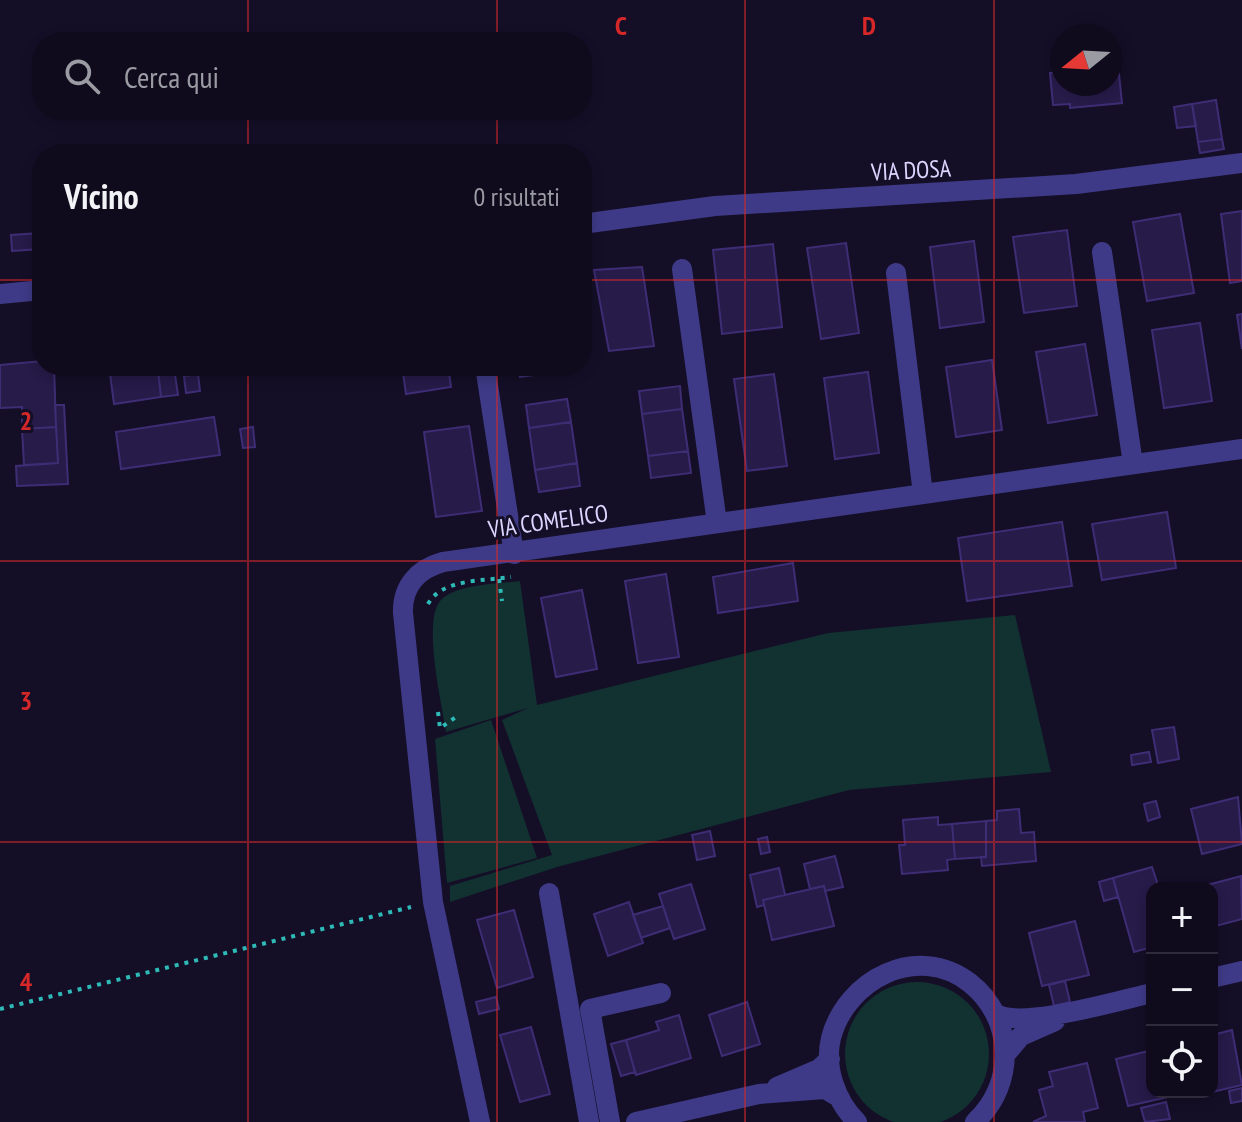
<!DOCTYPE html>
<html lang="it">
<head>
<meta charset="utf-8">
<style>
  :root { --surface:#0f0b1d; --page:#1d192a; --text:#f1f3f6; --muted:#9b9ba4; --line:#2f2b3b }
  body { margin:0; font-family:"PT Sans Narrow",sans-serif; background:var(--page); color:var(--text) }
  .controls { position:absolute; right:24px; bottom:24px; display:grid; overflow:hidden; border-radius:16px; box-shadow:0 4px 12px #0003 }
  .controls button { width:72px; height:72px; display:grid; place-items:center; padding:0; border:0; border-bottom:2px solid var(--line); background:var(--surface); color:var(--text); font:40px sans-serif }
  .compass { position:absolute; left:1050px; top:24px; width:72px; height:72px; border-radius:50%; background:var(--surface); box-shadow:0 4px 12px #0003; rotate:252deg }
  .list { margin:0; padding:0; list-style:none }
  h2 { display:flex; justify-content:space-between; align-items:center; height:104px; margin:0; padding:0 32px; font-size:34px }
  h2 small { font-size:26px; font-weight:400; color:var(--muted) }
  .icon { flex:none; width:44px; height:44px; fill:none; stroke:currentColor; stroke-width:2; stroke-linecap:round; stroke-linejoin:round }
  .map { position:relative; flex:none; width:1242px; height:1122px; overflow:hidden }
  .search { position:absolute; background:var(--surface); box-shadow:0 4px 12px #0003; left:32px; top:32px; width:560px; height:88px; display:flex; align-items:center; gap:20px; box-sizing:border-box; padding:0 28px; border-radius:32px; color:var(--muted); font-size:30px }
  .panel { position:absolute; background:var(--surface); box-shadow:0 4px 12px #0003; left:32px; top:144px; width:560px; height:232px; border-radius:32px }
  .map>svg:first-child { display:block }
  .green { fill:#123131 }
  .building { fill:#261b49; stroke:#3e2d75; stroke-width:2 }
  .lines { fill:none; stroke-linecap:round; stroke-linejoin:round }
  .path { stroke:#2ebab7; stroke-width:4; stroke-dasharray:4 6; stroke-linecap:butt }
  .minor { stroke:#3f3a87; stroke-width:20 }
  .grid { fill:none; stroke:#d62828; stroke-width:2; stroke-opacity:0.55 }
  .labels { text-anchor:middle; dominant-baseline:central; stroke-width:6; stroke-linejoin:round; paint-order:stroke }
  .street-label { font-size:24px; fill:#dcd6ff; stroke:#140f27 }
  .grid-label { font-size:26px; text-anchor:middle; font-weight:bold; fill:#d62828; stroke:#140f27; stroke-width:6; stroke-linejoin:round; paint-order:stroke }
</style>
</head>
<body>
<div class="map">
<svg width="1242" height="1122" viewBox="0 0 1242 1122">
  <rect width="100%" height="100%" fill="#140f27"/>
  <path class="green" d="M520 581 537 705 828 633 1015 615 1051 772 849 790 557 867 450 902V886L552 855 502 720 528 708 446 732C442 704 421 617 442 599 459 584 498 584 520 581Z
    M491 720 537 858 447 883 435 739Z
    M845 1054a72 72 0 1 1 144 0a72 72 0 1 1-144 0Z"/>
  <path class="building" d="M1111 49 1113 74H1119L1122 103 1070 108V104L1053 105 1050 73 1062 72V84H1110Z
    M1216 100 1222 139 1198 142 1192 104Z
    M1192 104 1196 126 1177 128 1174 107Z
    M1222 139 1224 149 1200 153 1198 142Z
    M40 185 42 249 12 251 11 235 40 233Z
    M1242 211V281L1230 283 1221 214Z
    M1180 214 1194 293 1147 301 1133 222Z
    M1067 230 1077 306 1024 313 1013 237Z
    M974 241 984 322 940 328 930 247Z
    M846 243 859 333 821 339 807 248Z
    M773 244 782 327 722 334 713 250Z
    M642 267 654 346 609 351 594 270Z
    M1242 314V349L1237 315Z
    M1200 323 1212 401 1164 408 1152 330Z
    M1085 344 1097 415 1048 423 1036 352Z
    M992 360 1002 430 956 437 946 367Z
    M42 361V366H54L56 427 22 429V407L0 408V365Z
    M109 366H134L135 373 158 370 161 397 114 404Z
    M402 366H448L451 387 406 394Z
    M518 366H564L565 371 520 377Z
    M174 368 178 395 161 397 158 370Z
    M868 372 879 453 835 459 824 378Z
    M198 374 200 391 186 393 184 376Z
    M774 374 787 466 747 471 734 379Z
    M680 386 682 409 642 414 639 391Z
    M567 399 571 422 529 428 526 405Z
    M55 405H64L68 484 17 486 16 466 58 463Z
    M682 409 688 451 648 456 642 414Z
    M214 417 220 455 121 469 116 432Z
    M571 422 577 463 535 470 529 428Z
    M469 426 482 511 436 517 424 432Z
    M56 427 58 463 24 465 22 429Z
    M253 427 255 447 243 448 240 429Z
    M688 451 691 473 651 478 648 456Z
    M577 463 580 486 539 492 535 470Z
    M1167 512 1176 568 1102 580 1092 524Z
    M1062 522 1072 586 967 601 958 538Z
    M793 563 798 601 718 613 713 577Z
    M666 574 679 657 638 663 625 581Z
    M582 590 597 669 556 677 541 598Z
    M1174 727 1179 759 1158 763 1152 730Z
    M1149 752 1151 762 1132 765 1131 755Z
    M1238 797 1242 844 1202 854 1191 809Z
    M1156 801 1160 817 1148 821 1144 804Z
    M1019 809 1021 833 1034 832 1036 861 982 866 981 857H986V821L997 820V811Z
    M938 817V825L952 824 955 859 947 860 948 870 902 874 899 845H905L903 820Z
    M986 821V857L955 859 952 824Z
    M710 831 715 856 697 860 692 835Z
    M767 837 770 852 761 854 758 839Z
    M835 856 843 887 825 891 824 886 810 889 804 864Z
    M1152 867 1159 888H1152V947L1134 952 1113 878Z
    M779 868 785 895 763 900 764 905 757 907 750 875Z
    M1241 876 1242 919 1212 927V888L1200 887Z
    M1113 878 1118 897 1104 901 1099 882Z
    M691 884 705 929 674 939 659 894Z
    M824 886 834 926 772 940 763 900Z
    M629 902 643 943 608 956 594 914Z
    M663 906 670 928 641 938 633 915Z
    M514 910 533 977 497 988 477 920Z
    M1075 921 1089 975 1042 986 1029 933Z
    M1065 981 1070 1002 1054 1006 1049 985Z
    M496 997 499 1009 479 1014 476 1002Z
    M747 1002 760 1044 722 1056 709 1015Z
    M679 1015 691 1058 636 1075 626 1040 659 1030 656 1022Z
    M531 1027 550 1094 520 1102 500 1035Z
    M1232 1030 1242 1085 1195 1096 1194 1092H1212V1035Z
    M626 1040 635 1072 621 1076 611 1044Z
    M1152 1050V1092H1172L1173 1096 1128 1106 1116 1059Z
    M1087 1063 1098 1108 1083 1112 1085 1122H1033L1046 1116 1039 1090 1053 1086 1049 1072Z
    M1242 1088V1101L1231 1103 1229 1091Z
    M1166 1102 1170 1119 1145 1122 1141 1108Z"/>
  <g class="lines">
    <path class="path" d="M499 579 502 601
      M428 604C442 578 486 581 511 577
      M438 712 440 728 456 717
      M0 1009 411 907"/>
    <path class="minor" d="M582 224 715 206 1076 184 1242 163
      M1102 252 1133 464
      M682 269 717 523
      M896 273 923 494
      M0 294 42 290
      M485 366 514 554
      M549 893 589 1122
      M1212 978 1242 971
      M996 1014C1022 1029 1121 1000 1152 993
      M1005 1055 1021 1036 1055 1021
      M777 1087 819 1069 830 1059
      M480 1122 433 902 403 613C402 586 418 569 443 562L1242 449
      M610 1122 590 1009 661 993
      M636 1122 759 1094 825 1089 840 1098
      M857 1122C836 1102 824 1067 831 1038 846 980 917 942 970 983 1015 1019 1016 1084 975 1122"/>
  </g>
  <path class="grid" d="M248 0V42M497 0V42M745 0V1122M994 0V1122M248 110V154M497 110V154M0 280H42M582 280H1242M248 366V1122M497 366V1122M0 561H1242M0 842H1242"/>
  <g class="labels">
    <g class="street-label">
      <text transform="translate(911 170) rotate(-3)">VIA DOSA</text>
      <text transform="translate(548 521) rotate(-8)">VIA COMELICO</text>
    </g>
  </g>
  <g class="grid-label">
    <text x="621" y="35">C</text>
    <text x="869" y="35">D</text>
    <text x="26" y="430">2</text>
    <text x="26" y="710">3</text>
    <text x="26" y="991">4</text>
  </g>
</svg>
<div class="controls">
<button>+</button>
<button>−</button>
<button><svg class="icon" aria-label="locate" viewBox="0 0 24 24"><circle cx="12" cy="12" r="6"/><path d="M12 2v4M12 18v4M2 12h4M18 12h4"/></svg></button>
</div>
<svg class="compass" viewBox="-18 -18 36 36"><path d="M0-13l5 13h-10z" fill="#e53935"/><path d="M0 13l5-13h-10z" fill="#9b9ba4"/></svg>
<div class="search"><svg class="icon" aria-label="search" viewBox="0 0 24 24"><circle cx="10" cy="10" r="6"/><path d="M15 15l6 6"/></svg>Cerca qui</div>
<section class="panel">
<h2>Vicino<small>0 risultati</small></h2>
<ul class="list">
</ul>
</section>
</div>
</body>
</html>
